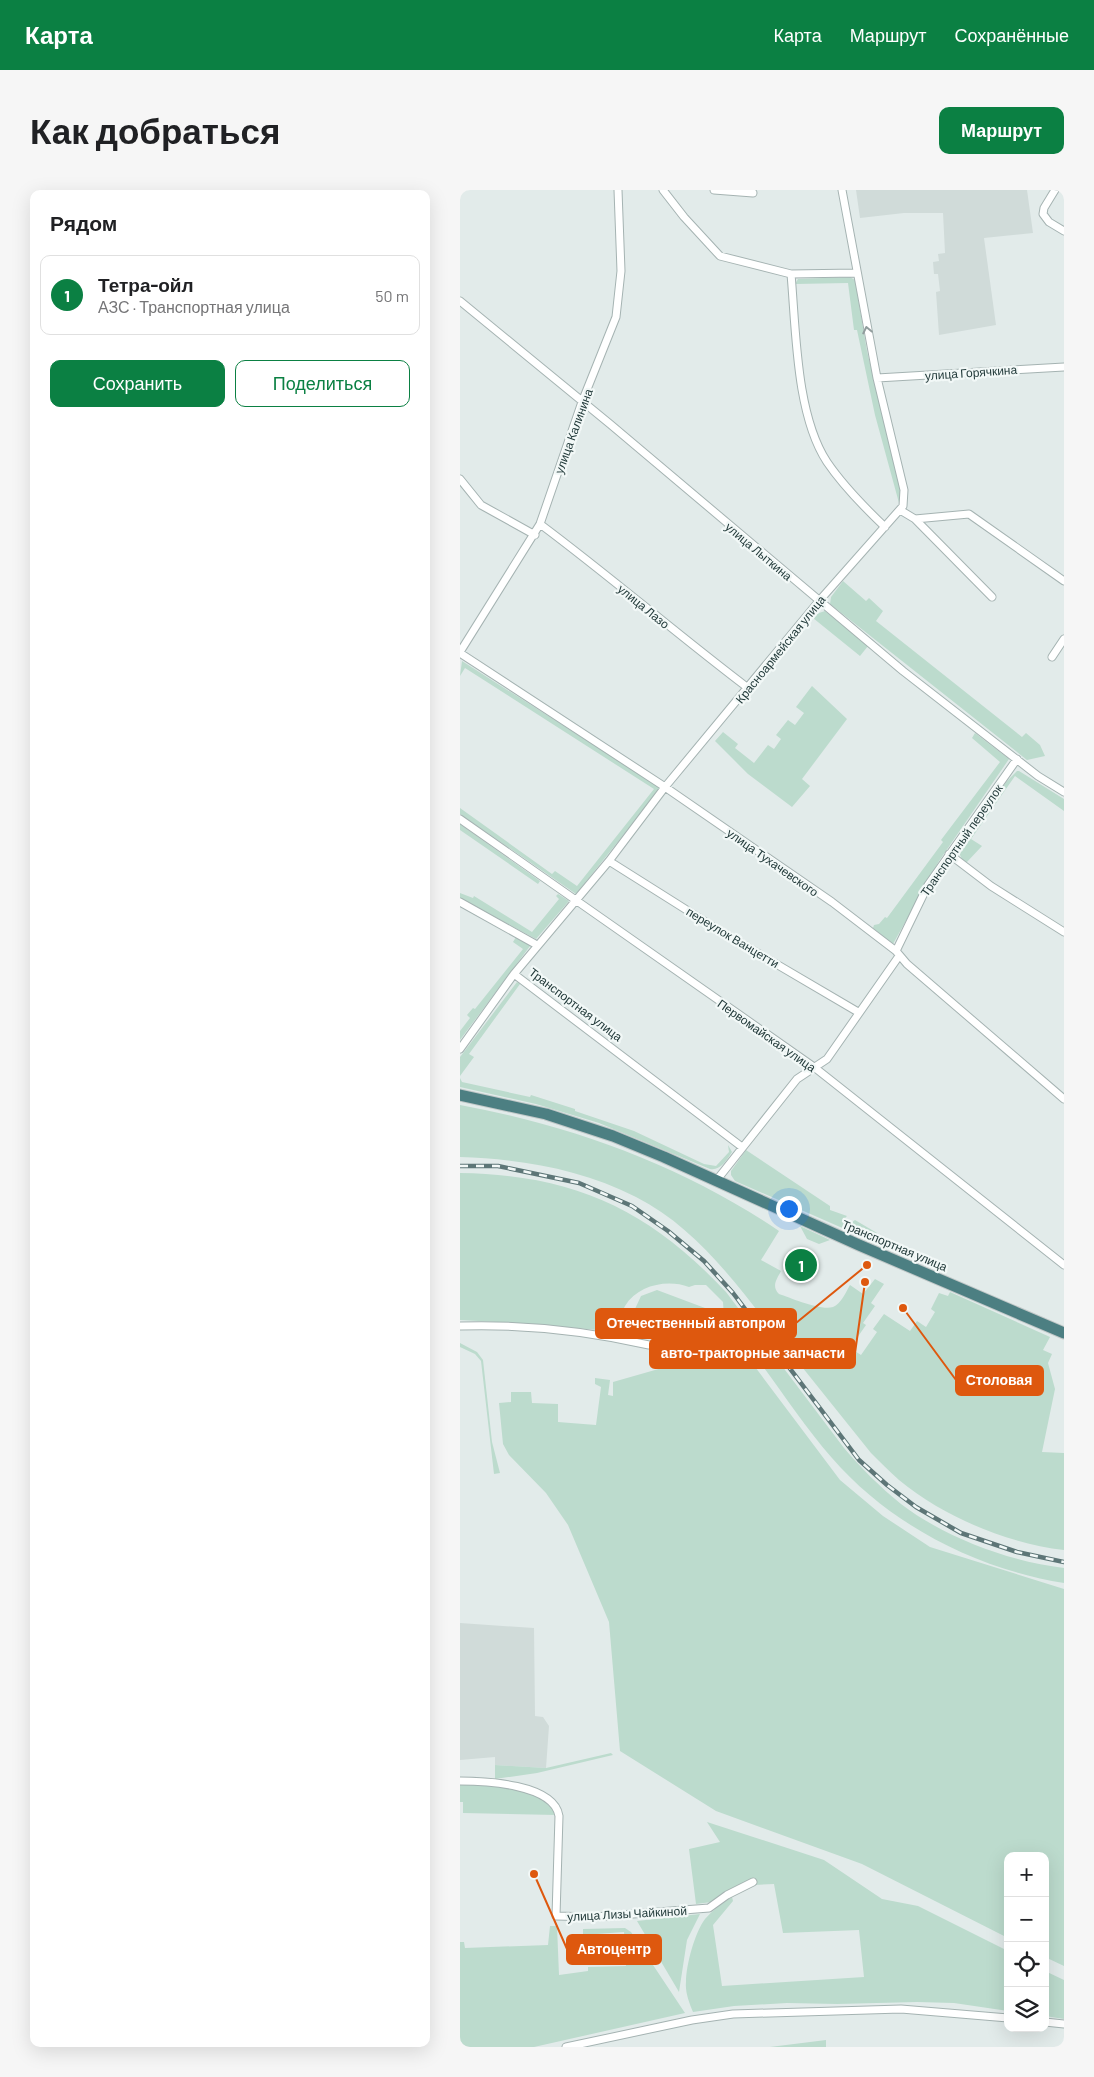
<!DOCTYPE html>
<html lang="ru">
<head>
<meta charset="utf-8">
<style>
  :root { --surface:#fff; --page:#f6f6f6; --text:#202124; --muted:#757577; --line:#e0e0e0; --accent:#0b8043 }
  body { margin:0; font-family:Barlow,sans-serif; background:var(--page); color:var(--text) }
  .controls { position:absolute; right:15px; bottom:15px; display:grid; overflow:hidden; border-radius:10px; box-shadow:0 5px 20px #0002 }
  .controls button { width:45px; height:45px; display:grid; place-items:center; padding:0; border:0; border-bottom:1px solid var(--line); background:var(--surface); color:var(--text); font:25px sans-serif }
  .you { position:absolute; left:328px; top:1018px; width:18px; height:18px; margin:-12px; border:4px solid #fff; border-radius:50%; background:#1a73e8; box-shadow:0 0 0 8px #1a73e833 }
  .badge { display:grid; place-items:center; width:32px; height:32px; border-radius:50%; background:var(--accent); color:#fff; font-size:16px; font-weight:700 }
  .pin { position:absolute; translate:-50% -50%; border:2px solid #fff; box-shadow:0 1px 5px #0006 }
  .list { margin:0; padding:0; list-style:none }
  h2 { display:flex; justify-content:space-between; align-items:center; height:65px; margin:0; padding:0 20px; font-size:21px }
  h2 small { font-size:16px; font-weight:400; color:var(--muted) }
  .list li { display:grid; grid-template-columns:32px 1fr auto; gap:15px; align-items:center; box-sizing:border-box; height:80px; margin:0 10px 10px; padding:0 10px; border:1px solid var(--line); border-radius:10px }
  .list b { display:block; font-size:19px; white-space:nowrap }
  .list p { margin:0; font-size:16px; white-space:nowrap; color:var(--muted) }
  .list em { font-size:16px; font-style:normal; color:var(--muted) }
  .actions { display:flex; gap:10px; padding:15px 20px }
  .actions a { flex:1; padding:11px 0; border:1px solid var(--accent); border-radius:10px; text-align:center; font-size:18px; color:var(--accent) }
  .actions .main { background:var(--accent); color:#fff }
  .icon { flex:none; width:28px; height:28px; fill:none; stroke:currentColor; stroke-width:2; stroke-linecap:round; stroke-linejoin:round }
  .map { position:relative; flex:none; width:604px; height:1857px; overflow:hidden; border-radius:10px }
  header { display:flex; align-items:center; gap:30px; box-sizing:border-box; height:70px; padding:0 25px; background:var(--accent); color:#fff }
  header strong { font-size:24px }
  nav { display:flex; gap:28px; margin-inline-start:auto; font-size:18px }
  .intro { display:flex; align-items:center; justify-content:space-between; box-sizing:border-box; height:120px; padding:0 30px }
  h1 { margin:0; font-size:35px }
  .button { padding:12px 22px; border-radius:10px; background:var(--accent); color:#fff; font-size:18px; font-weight:700 }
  main { display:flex; gap:30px; padding:0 30px }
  aside { flex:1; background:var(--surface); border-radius:10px; box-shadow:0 5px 20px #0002 }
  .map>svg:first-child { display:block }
  .built { fill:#d0dbd9 }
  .green { fill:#bcdbcd }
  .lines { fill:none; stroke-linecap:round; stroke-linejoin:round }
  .minor-casing { stroke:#a5b3b2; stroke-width:9 }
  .trunk-casing { stroke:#c1c8c8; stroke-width:13 }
  .minor { stroke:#fff; stroke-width:7 }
  .trunk { stroke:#4c7f82; stroke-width:11 }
  .rail-casing { stroke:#5d7677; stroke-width:4.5 }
  .rail { stroke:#f2f8f7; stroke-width:2.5; stroke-dasharray:8; stroke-linecap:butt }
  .oneway { stroke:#919d9d }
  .labels { text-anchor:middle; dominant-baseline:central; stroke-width:4.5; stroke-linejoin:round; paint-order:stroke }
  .street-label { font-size:12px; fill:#233b3b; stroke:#f2f8f7 }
  .leader { fill:none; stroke:#de580e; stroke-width:2 }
  .callout-dot { fill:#de580e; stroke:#f2f8f7; stroke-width:2 }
  .callout { fill:#de580e; stroke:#de580e; stroke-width:2 }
  .callout-label { font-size:14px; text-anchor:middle; font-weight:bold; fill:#fff }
</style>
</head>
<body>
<header>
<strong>Карта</strong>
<nav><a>Карта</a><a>Маршрут</a><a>Сохранённые</a></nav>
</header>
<div class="intro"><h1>Как добраться</h1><a class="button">Маршрут</a></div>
<main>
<aside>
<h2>Рядом<small></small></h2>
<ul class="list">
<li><span class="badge">1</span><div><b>Тетра-ойл</b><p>АЗС · Транспортная улица</p></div><em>50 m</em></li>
</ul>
<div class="actions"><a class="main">Сохранить</a><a>Поделиться</a></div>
</aside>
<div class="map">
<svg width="604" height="1857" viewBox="0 0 604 1857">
  <rect width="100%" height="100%" fill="#e2ebea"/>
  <path class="built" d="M396 0H567L573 43 524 48 536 135 479 145 476 102 480 101 478 84H474L473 72 479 71 478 64 485 63 483 23H444L400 28Z
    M0 1433 74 1438 75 1526 83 1527 89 1536 86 1578 35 1575V1567L0 1570Z"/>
  <path class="green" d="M390 87 395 90 407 161 441 300 439 313 415 225 397 140H394L388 93 335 94 338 89Z
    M383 391 406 411 409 408 423 421 416 431 562 547 566 543 580 555 585 566 567 570 370 414 371 407Z
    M365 421 408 456 400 466 353 428 359 423Z
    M2 471 201 598 116 704 0 624V618L92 684 95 681 117 696 194 599 5 478 0 486Z
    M352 496 387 529 342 589 350 596 332 617 288 584 255 551 263 542 278 554 275 558 294 573 308 555 314 559 321 549 316 545 328 530 335 535 344 523 336 517Z
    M515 543 549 569 479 671 433 754 413 738 414 735 419 734 425 727 427 728 483 652 481 650 540 572 512 548Z
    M557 581H559L604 609V621L555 586 511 649 522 656 506 673C498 666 499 662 502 653L547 591Z
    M0 634 80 691 78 694 0 640Z
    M0 703 13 708 14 706 72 742 99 709 96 706 98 704 109 711 76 749 0 708Z
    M56 747 70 756 0 850V841L10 828 7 825 13 818 15 819 63 759 53 752Z
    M57 792 60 794 9 864 14 867 0 886V867Z
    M0 888 2 892 70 907 71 905 115 919V921L174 941 244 974 256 976 269 962 268 955 272 962C267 970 260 981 250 979L139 933 76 914 0 897Z
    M0 915C114 936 223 976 319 1041L301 1070 321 1081C317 1089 311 1096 319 1104 331 1108 361 1121 373 1117 381 1114 386 1102 390 1095L403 1104 415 1089 424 1094 411 1113 415 1116 403 1133 406 1135 390 1158 401 1165 417 1142 413 1139 424 1124 450 1141 457 1131 466 1137 475 1122 471 1119 479 1103 488 1106 490 1102 590 1147 583 1160 592 1164 588 1173 595 1199 582 1262 604 1263V1360C546 1353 484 1327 439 1290 429 1281 420 1272 411 1263 380 1224 349 1186 318 1147 277 1095 237 1038 176 1007 121 979 61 969 0 967Z
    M286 960 370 1016V1020L387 1026 385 1028 392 1032 395 1030 417 1043 416 1049 412 1051 275 991 271 985V981Z
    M0 983C114 985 188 1019 266 1102L384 1258C401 1278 420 1297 441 1314 484 1347 550 1372 604 1378V1393C517 1379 430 1335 372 1268 333 1223 303 1171 264 1127L263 1112 246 1095H235L229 1097C207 1089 178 1095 165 1116 161 1123 160 1132 155 1138L147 1141 76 1134 0 1130Z
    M340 1036 370 1050 359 1054 347 1049Z
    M197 1100 253 1121 380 1290 423 1326 470 1357 604 1399V1776L585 1767V1666H548V1748L402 1674 256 1621 160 1561 149 1432 108 1335 86 1303 49 1265 43 1254 39 1213 51 1212V1202H71L72 1213 98 1214V1232L136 1235 141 1197 135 1194V1188L150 1190 148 1205 153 1206V1192L209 1176 210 1171 196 1158 186 1138 168 1134 181 1106Z
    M0 1153 17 1162 23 1170 32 1252 40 1283 34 1284 21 1171 15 1164 0 1157Z
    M151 1563 153 1565 77 1583 35 1589V1575L86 1578Z
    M0 1595C33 1595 78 1593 97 1625L3 1623V1612H0Z
    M247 1632 364 1670 422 1709 458 1716 548 1761V1821L494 1813 457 1812 377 1814 327 1813 274 1816 233 1822C229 1812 225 1802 226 1792 226 1775 235 1742 245 1729 253 1720 262 1713 272 1707L273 1711 253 1735 262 1796 404 1787 399 1740 323 1743 314 1694 294 1695 293 1690 283 1693 264 1702 252 1712 236 1714 229 1659 260 1652Z
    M240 1724 227 1750 219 1802 177 1731Z
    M90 1736H97L99 1785 128 1781V1777L166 1776 164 1742 123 1745V1739L165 1738 171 1742 225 1823 74 1857H0V1752H4L5 1758 88 1755Z
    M585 1781 604 1790V1829L585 1826Z
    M366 1850V1857H310Z"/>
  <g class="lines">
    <defs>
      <path id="minor" d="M203 0 224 27 260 66 331 84 396 83
        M254 0 293 3
        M595 0 584 18 583 24 589 32 604 41
        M331 84C336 140 336 225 367 272 384 297 404 317 425 337
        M0 111 150 234 443 481 578 586 604 602
        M417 188 604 177
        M0 289 21 315 75 345
        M440 320 455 329
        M80 334C151 387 218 445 288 498
        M532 407 455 329 509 324 604 391
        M0 462 80 334 122 212 156 127 161 81 158 0
        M0 463 205 597 372 712 436 761 447 774 604 909
        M592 467 604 449
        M0 629 354 877 604 1075
        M489 664 531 696 604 742
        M149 671 260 741 398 822
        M0 712 77 755
        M436 761 468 695 557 569
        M54 784 282 957
        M0 859 54 784 149 671 205 597 359 411 443 316 444 300 417 188 382 0
        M256 991 337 889 367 869 439 766
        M0 1136C64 1134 127 1141 189 1155
        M0 1591C25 1591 94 1594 99 1626L96 1726 135 1727 249 1718 267 1705 293 1692
        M585 1832 604 1834
        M106 1857 232 1830 273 1824 441 1819 548 1828"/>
      <path id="trunk" d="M0 905 86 924 153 946 204 967 399 1055 604 1143"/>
    </defs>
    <use href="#minor" class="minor-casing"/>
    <use href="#trunk" class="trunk-casing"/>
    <use href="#minor" class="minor"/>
    <use href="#trunk" class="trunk"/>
    <defs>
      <path id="rail" d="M0 976H38L119 993 172 1016 208 1041 244 1071 273 1103 399 1270 427 1295 456 1317 501 1343 557 1362 604 1372"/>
    </defs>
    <use href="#rail" class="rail-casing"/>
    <use href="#rail" class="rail"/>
  </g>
  <defs><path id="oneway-chevron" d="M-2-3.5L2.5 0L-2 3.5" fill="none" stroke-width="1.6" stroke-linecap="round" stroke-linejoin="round" transform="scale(1.25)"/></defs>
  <use class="oneway" href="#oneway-chevron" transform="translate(407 140) rotate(-102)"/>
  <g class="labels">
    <g class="street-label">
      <text transform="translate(511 182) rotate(-4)">улица Горячкина</text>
      <text transform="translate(113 241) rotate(-70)">улица Калинина</text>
      <text transform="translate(299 361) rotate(40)">улица Лыткина</text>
      <text transform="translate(184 416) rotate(39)">улица Лазо</text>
      <text transform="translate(320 459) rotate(-51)">Красноармейская улица</text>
      <text transform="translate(501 650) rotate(-55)">Транспортный переулок</text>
      <text transform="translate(313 672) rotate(35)">улица Тухачевского</text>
      <text transform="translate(273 747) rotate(31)">переулок Ванцетти</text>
      <text transform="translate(116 814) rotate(37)">Транспортная улица</text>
      <text transform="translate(307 845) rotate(35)">Первомайская улица</text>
      <text transform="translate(435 1055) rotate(23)">Транспортная улица</text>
      <text transform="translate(167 1723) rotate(-3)">улица Лизы Чайкиной</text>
    </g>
  </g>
  <path class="leader" d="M407 1075L336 1133M405 1092L395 1163M443 1118L496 1190M74 1684L107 1759"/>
  <g class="callout-dot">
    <circle cx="407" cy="1075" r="5"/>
    <circle cx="405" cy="1092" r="5"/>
    <circle cx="443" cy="1118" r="5"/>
    <circle cx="74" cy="1684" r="5"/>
  </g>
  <g class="callout">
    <rect x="136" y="1119" width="200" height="29" rx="5"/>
    <rect x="190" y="1149" width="205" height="29" rx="5"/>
    <rect x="496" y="1176" width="87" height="29" rx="5"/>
    <rect x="107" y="1745" width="94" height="29" rx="5"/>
  </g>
  <g class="callout-label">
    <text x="236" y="1138">Отечественный автопром</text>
    <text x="293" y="1168">авто-тракторные запчасти</text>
    <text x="539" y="1195">Столовая</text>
    <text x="154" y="1764">Автоцентр</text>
  </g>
</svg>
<div class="controls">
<button>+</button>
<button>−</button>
<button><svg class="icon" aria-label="locate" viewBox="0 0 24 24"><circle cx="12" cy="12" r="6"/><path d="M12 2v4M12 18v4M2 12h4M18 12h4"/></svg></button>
<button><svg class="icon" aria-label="layers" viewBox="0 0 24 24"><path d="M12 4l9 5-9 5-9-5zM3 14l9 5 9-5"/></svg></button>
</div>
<div class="you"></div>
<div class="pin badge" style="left:341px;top:1075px">1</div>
</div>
</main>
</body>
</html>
